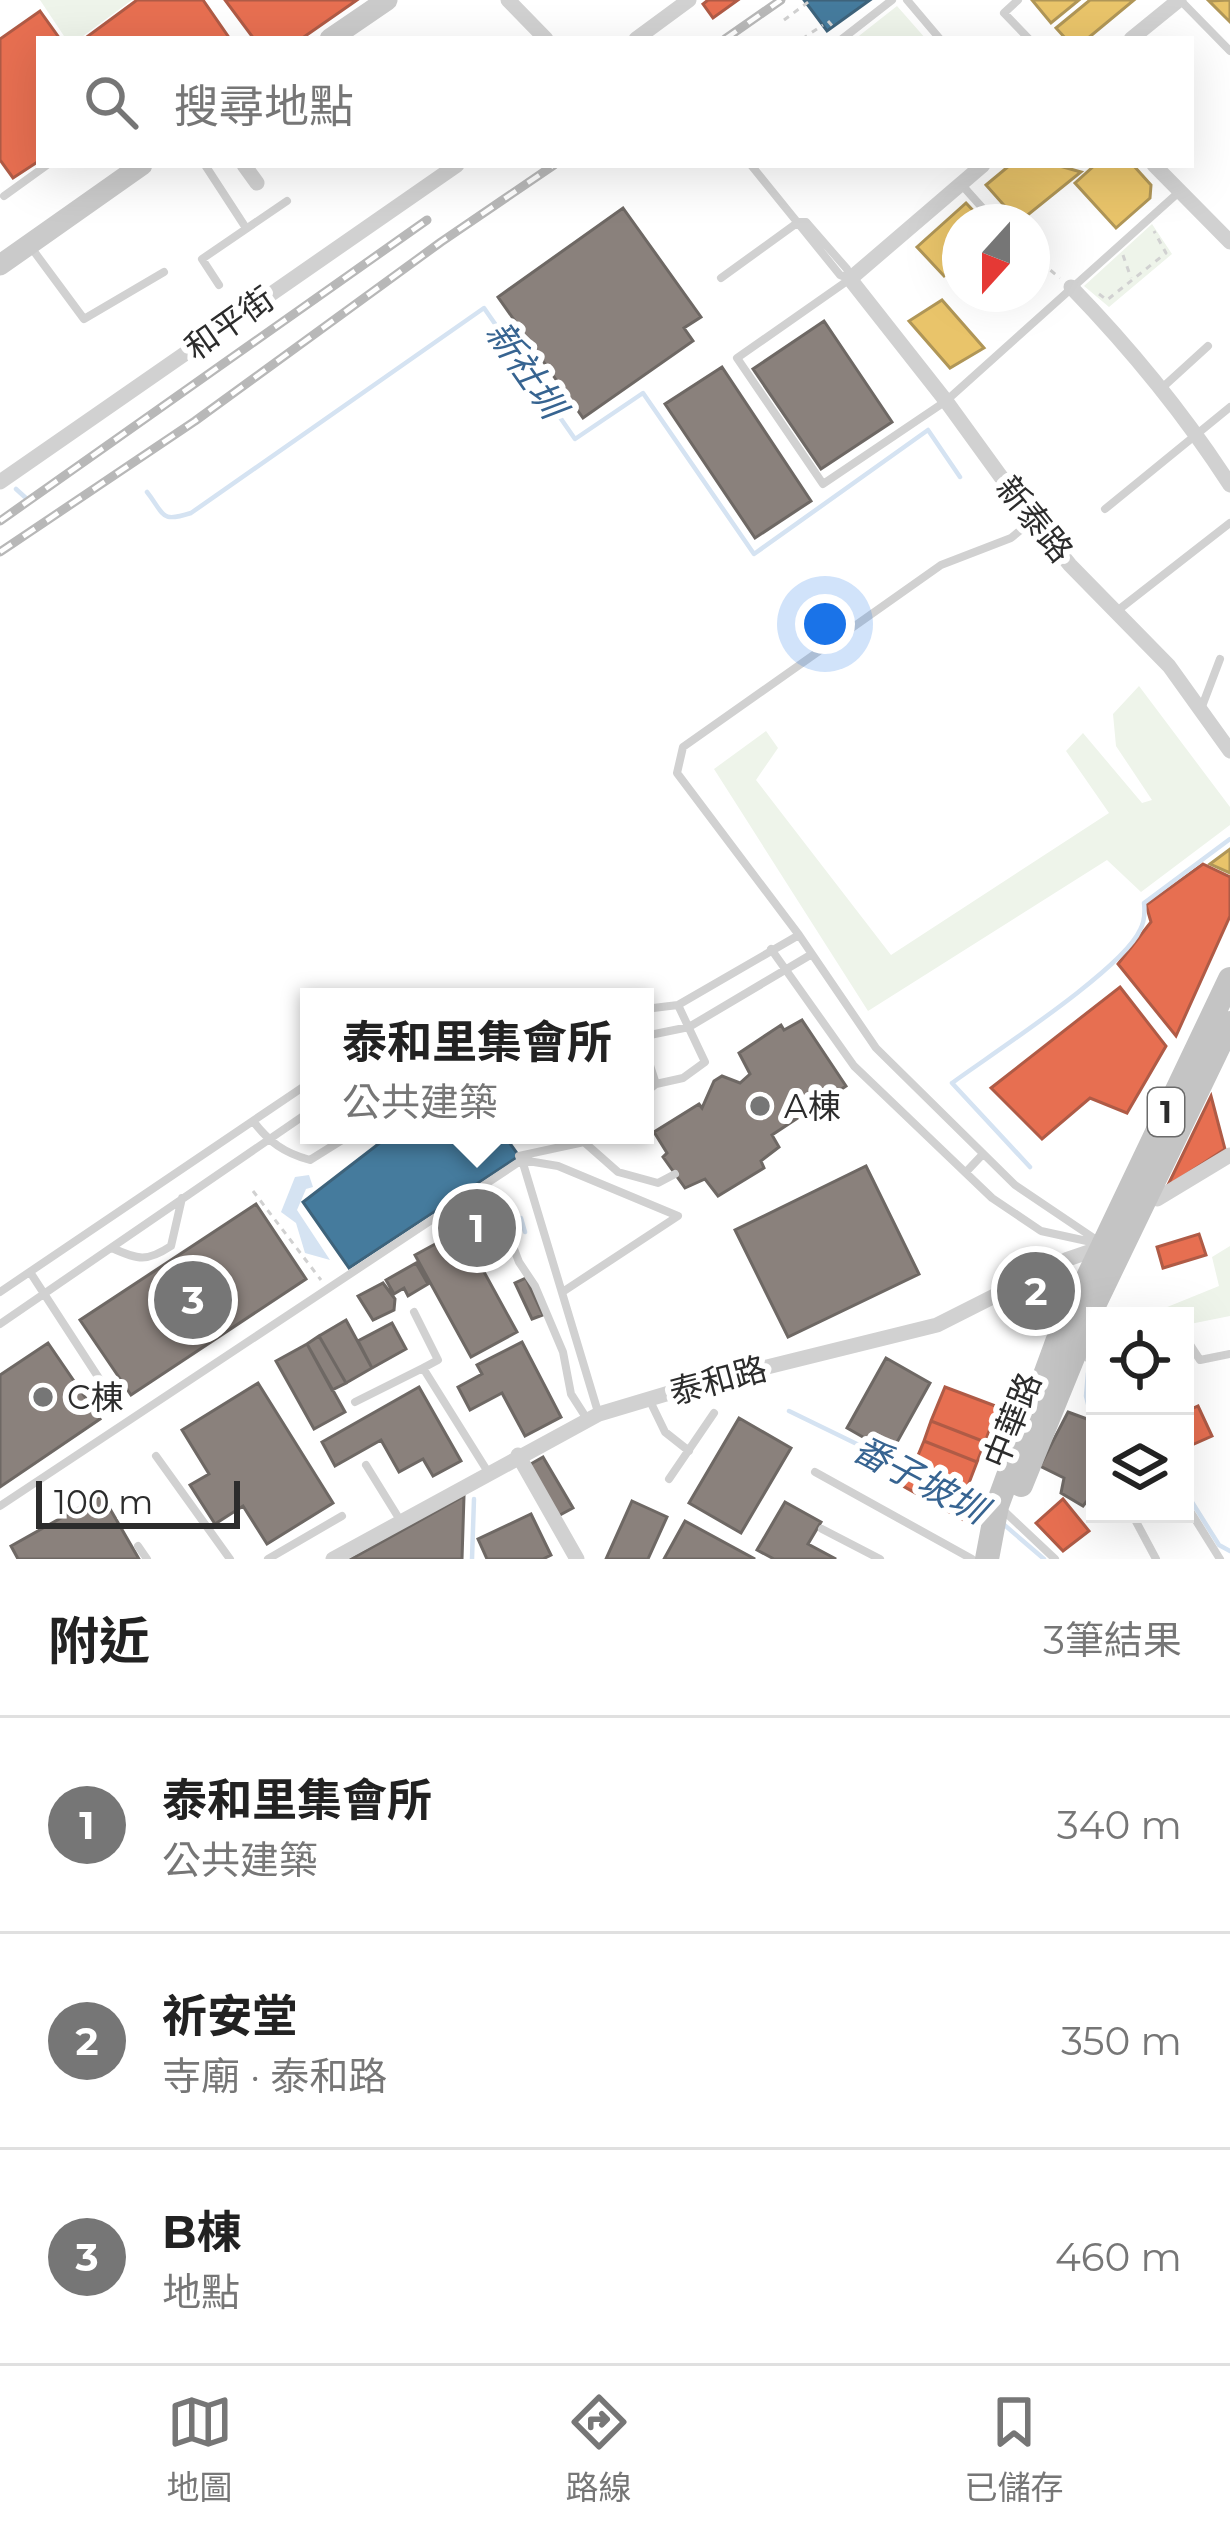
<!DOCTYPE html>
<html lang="zh-TW">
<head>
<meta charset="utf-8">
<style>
  :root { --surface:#fff; --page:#f6f6f6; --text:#222; --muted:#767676; --line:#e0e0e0; --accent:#767676 }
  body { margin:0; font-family:Montserrat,"Noto Sans TC",sans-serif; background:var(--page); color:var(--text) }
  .controls { position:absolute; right:36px; bottom:36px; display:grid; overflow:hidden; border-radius:0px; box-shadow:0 12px 48px #0002 }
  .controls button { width:108px; height:108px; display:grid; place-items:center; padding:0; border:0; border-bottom:3px solid var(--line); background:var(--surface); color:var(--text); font:60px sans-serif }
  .compass { position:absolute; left:942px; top:204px; width:108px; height:108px; border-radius:50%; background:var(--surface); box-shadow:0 12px 48px #0002; rotate:201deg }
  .scale { position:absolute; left:36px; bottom:30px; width:204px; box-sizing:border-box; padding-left:12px; border:6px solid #2c2c2c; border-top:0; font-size:33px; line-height:42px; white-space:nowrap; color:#2c2c2c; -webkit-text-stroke:9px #fff; paint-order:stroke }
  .you { position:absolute; left:825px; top:624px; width:42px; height:42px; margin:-30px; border:9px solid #fff; border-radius:50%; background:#1a73e8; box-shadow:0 0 0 18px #1a73e833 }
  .badge { display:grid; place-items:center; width:78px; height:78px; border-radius:50%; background:var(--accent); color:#fff; font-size:39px; font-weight:700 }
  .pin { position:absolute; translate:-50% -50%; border:6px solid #fff; box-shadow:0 3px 12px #0006 }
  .popup { position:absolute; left:300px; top:988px; width:354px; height:156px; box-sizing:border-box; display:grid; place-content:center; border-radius:0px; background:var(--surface); filter:drop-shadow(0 3px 9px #0005); font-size:39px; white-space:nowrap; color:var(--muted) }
  .popup b { font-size:45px; color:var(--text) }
  .popup::after { content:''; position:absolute; left:50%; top:100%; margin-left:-24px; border:24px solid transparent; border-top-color:var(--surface) }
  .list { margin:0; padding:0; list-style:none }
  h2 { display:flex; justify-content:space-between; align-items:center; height:156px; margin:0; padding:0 48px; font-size:51px }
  h2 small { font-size:39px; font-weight:400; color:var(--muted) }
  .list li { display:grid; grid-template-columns:78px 1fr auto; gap:36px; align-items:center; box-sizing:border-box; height:216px; padding:0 48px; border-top:3px solid var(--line) }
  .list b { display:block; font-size:45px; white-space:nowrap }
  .list p { margin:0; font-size:39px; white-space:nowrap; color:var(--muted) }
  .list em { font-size:39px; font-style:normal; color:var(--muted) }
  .icon { flex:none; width:66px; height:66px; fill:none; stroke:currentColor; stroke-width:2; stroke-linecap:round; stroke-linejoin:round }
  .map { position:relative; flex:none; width:1230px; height:1559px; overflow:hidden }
  .search { position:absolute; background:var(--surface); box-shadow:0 12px 48px #0002; left:36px; right:36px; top:36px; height:132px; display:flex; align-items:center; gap:30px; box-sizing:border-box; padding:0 42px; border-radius:0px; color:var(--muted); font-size:45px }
  .sheet { height:804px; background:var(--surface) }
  nav { display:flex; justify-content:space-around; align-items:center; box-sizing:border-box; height:168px; border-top:3px solid var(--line); background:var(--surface); font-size:33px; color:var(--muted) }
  nav a { display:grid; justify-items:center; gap:6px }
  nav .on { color:var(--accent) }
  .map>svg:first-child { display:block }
  .green { fill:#eef4ea }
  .water { fill:#d5e3f2 }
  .homes { fill:#e9c46a; stroke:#b09657; stroke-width:3 }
  .shops { fill:#e76f51; stroke:#af5b46; stroke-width:3 }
  .public { fill:#457b9d; stroke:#3e637b; stroke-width:3 }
  .industry { fill:#8a817c; stroke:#6e6864; stroke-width:3 }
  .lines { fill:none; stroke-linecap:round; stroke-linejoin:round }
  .stream { stroke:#d5e3f2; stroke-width:4.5 }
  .building { fill:#7d7d7d }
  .path { stroke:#d1d1d1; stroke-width:3; stroke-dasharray:6 6; stroke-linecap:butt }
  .lane { stroke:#d1d1d1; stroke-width:8 }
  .street { stroke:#d1d1d1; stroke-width:15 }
  .secondary { stroke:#cacaca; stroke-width:21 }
  .primary { stroke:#c4c4c4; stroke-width:24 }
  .rail-casing { stroke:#b8b8b8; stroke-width:9 }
  .rail { stroke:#fff; stroke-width:4.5; stroke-dasharray:14; stroke-linecap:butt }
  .poi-dot { fill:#767676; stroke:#fff; stroke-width:4.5 }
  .labels { text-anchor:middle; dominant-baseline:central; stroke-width:12; stroke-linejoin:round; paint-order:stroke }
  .shield { fill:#fff; stroke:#6b6b6b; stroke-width:3 }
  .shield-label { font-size:30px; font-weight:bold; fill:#2c2c2c }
  .street-label { font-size:33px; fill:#2c2c2c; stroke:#fff }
  .poi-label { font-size:33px; fill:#2c2c2c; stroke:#fff; text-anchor:start }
  .water-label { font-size:36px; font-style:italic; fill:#376491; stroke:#fff }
</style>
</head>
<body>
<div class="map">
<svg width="1230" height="1559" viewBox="0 0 1230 1559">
  <rect width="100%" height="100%" fill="#fff"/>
  <path class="green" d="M40 0H132L79 39H66Z
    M897 6 926 39H855Z
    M1152 224 1172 254 1109 307 1084 286Z
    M1139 686 1230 807V825L1141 892 1107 860 868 1011 714 769 766 731 778 748 756 780 891 955 1109 813 1066 751 1083 733 1142 803 1152 800 1116 746 1113 714Z
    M1230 1246V1316L1185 1325V1316H1145L1219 1286 1212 1257Z"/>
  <path class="water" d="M309 1175 313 1187 306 1189 297 1210 330 1260 305 1253 296 1223 281 1212 295 1177Z"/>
  <path class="homes" d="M1032 0H1079L1051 23Z
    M1090 0H1134L1087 39H1066L1056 28Z
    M1230 0V22L1209 1Z
    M1010 165H1056L1081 172 1019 222 986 185Z
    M1095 165H1133L1151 185 1150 198 1116 228 1075 183Z
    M966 203 984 222H960V262L944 276 917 247Z
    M942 300 984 348 950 368 909 321Z
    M1230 849V873L1210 864Z"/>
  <path class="shops" d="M137 0H203L230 39H90L88 36Z
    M225 0H357L301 39H254Z
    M708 0H738L713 18 703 4Z
    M40 11 60 39H39V161L13 178 0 160V39Z
    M1203 864 1230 877V916L1176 1036 1118 964 1151 922 1146 905Z
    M1120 987 1166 1046 1127 1113 1090 1098 1042 1139 991 1088Z
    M1211 1096 1225 1149 1167 1187Z
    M1199 1234 1206 1255 1163 1268 1157 1247Z
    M945 1387 998 1407 985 1442 931 1421Z
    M1198 1406 1212 1436 1185 1448V1412Z
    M931 1421 985 1442 977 1462 924 1441Z
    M924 1441 977 1462 967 1488 914 1465Z
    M909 1473 968 1503 962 1519 903 1486Z
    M1063 1499 1089 1531 1063 1551 1036 1523Z"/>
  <path class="public" d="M804 0H870L827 31Z
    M390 1135H504L519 1156 349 1268 303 1202Z
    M471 1212 491 1237 483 1243 463 1218Z"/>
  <path class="industry" d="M623 208 701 317 684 328 693 341 583 418 498 297Z
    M824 321 892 422 821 469 753 369Z
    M722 367 811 501 755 538 665 404Z
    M802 1020 846 1086 772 1135 779 1147 761 1161 764 1168 718 1196 705 1179 685 1188 663 1157 667 1153 654 1132 699 1104 702 1108 714 1081 722 1076 740 1083 750 1074 739 1053 781 1025 784 1030Z
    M866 1166 919 1274 788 1337 735 1230Z
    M256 1204 306 1279 131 1395 80 1320Z
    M461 1230 517 1332 471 1357 415 1255Z
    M416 1263 428 1284 408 1296 404 1288 394 1294 386 1280Z
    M526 1278 543 1315 532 1319 515 1283Z
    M383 1283 395 1299 394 1310 373 1320 358 1296Z
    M346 1320 372 1368 346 1383 319 1336Z
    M392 1323 406 1349 372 1368 358 1341Z
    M319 1336 346 1383 332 1390 307 1344Z
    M522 1342 561 1417 525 1436 502 1393 470 1410 458 1387 482 1374 477 1365Z
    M48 1343 100 1419 0 1487V1375Z
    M307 1344 345 1412 314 1429 276 1361Z
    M886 1358 930 1383 891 1453 847 1428Z
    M258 1383 333 1503 267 1544 243 1506 215 1524 190 1485 209 1474 182 1430Z
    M419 1387 461 1461 433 1476 423 1459 399 1472 381 1440 335 1466 322 1442Z
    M1068 1412 1087 1419 1095 1447V1491L1083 1506 1061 1493 1064 1478 1040 1466Z
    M739 1418 791 1448 741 1533 689 1503Z
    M543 1457 573 1508 558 1516 529 1465Z
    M102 1495 139 1559H18L11 1546Z
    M464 1496 462 1559H351Z
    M632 1501 667 1517 648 1559H606Z
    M785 1502 821 1522 808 1544 836 1559H774L757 1550Z
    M531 1514 551 1555 543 1559H487L478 1539Z
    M685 1521 755 1559H664Z"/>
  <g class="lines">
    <path class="stream" d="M16 489 27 499
      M147 492C165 515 160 523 191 513L484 308 575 439 643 393 754 554 928 430 960 477
      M1030 1167 952 1083C993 1053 1123 969 1140 930 1145 921 1145 912 1144 903L1230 839
      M521 1218 525 1232
      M1088 1373 1086 1396 1095 1432
      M789 1411 974 1501 987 1511
      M1185 1491 1219 1545 1230 1551
      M1001 1522 1044 1559
      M472 1559 474 1499"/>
  </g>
  <path class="building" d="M482 1199 495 1208 504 1200 518 1215 491 1237 468 1209Z"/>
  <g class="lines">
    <path class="path" d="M784 20 811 0
      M828 21 835 29
      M802 39 823 25
      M1032 255 1060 278
      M1123 255 1131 278
      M1099 294 1107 300 1166 253 1154 231
      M514 1136 527 1135
      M253 1191 321 1280"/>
    <path class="lane" d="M907 0 940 39
      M1018 0 1004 13 1029 39
      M1181 1 1230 51
      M842 39 892 0
      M205 165 246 228
      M751 165 840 275 850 279
      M961 184 995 222
      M4 196 47 165
      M799 222H806L847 269 850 279
      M30 246 84 319 164 272
      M721 278 797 223
      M850 279 737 358 823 484 946 401 1179 192
      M219 285 202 259 287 201
      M1163 387 1208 346
      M1105 509 1230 407
      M1034 519 1011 538 941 565 683 747 677 773 799 935 876 1048 1015 1185 1098 1241
      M1117 611 1230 523
      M1201 709 1220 659
      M771 949 854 1066 992 1198 1041 1231 1096 1243
      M645 1009 678 1005 799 935
      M645 1036 689 1027 812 954
      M645 1050 656 1084 683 1078 705 1062 678 1005
      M645 1093 656 1084
      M253 1121C269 1142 284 1153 310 1160L350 1135
      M584 1142 618 1172 658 1183 675 1174
      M519 1156 584 1142 593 1135
      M522 1160 598 1412
      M966 1172 983 1154
      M505 1226 519 1262 535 1286 563 1352 571 1394 587 1419
      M112 1248C138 1260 147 1262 171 1246L182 1198
      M30 1272 104 1386
      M0 1292 309 1083
      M414 1312 438 1360 423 1368
      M0 1324 309 1112
      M1185 1337 1200 1360 1230 1354
      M1080 1352 1095 1364
      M649 1399 665 1432 689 1451
      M355 1402 423 1368 488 1472
      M156 1456 230 1559
      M366 1465 400 1520
      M815 1472 972 1559
      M669 1479 714 1413
      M1185 1503 1220 1559
      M0 1506 522 1160 558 1166 678 1216 564 1291
      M1004 1511 1055 1559
      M1132 1514 1156 1559
      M822 1529 880 1559
      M138 1546 147 1559
      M268 1559 342 1516"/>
    <path class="street" d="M508 0 546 39
      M636 39 689 0
      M1131 39 1179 0
      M244 165 257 183
      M983 165 850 279 946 401 1017 499 1070 565 1169 666 1230 751
      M1154 165 1230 242
      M1071 287C1131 349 1183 412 1230 485
      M0 482 457 165
      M1146 1195 1157 1199 1230 1155
      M518 1455 577 1559
      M333 1559 599 1414 706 1382 937 1325 1068 1259 1106 1246"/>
    <path class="secondary" d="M330 39 387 0
      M0 265 142 165"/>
    <path class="primary" d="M1021 1485 1096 1301 1230 1023
      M987 1559 997 1506 1057 1342 1230 979"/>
    <defs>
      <path id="rail" d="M725 39 781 0
        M0 521 427 220
        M0 552 195 421 441 242 554 165"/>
    </defs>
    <use href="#rail" class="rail-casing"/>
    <use href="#rail" class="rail"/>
  </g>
  <g class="poi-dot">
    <circle cx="760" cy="1106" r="12"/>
    <circle cx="43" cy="1397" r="12"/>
  </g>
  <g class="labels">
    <rect class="shield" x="1148" y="1088" width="36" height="48" rx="9"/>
    <g class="shield-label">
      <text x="1166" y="1112">1</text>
    </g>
    <g class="street-label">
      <text transform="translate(229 323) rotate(-35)">和平街</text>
      <text transform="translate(1035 519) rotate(51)">新泰路</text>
      <text transform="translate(718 1380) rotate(-15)">泰和路</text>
      <text transform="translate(1012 1420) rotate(-68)">中華路</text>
    </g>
    <g class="poi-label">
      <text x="784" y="1106">A棟</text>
      <text x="67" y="1397">C棟</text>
    </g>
    <g class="water-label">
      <text transform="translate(526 369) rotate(55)">新社圳</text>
      <text transform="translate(920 1479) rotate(28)">番子坡圳</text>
    </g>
  </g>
</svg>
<div class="controls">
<button><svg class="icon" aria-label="locate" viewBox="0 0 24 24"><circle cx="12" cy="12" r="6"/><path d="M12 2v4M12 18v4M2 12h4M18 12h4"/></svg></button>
<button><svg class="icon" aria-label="layers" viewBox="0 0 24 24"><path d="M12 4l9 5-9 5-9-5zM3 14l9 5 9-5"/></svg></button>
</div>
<svg class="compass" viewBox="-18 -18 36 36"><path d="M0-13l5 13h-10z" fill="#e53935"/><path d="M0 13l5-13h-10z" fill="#767676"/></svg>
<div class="scale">100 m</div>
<div class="you"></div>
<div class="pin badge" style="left:477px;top:1228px">1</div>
<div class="popup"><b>泰和里集會所</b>公共建築</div>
<div class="pin badge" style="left:1036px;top:1291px">2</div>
<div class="pin badge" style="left:193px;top:1300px">3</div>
<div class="search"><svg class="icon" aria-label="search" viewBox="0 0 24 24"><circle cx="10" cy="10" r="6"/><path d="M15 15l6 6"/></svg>搜尋地點</div>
</div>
<section class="sheet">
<h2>附近<small>3筆結果</small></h2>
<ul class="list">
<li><span class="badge">1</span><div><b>泰和里集會所</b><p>公共建築</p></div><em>340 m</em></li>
<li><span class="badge">2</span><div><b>祈安堂</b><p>寺廟 · 泰和路</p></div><em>350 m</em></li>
<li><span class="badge">3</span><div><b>B棟</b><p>地點</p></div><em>460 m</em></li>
</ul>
</section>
<nav>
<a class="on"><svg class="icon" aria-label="map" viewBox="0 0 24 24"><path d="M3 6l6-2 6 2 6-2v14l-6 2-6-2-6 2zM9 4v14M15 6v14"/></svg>地圖</a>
<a><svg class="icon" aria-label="directions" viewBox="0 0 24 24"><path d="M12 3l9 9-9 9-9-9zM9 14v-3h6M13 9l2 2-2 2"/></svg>路線</a>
<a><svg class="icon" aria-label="saved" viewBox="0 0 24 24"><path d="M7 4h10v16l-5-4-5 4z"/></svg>已儲存</a>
</nav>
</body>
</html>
